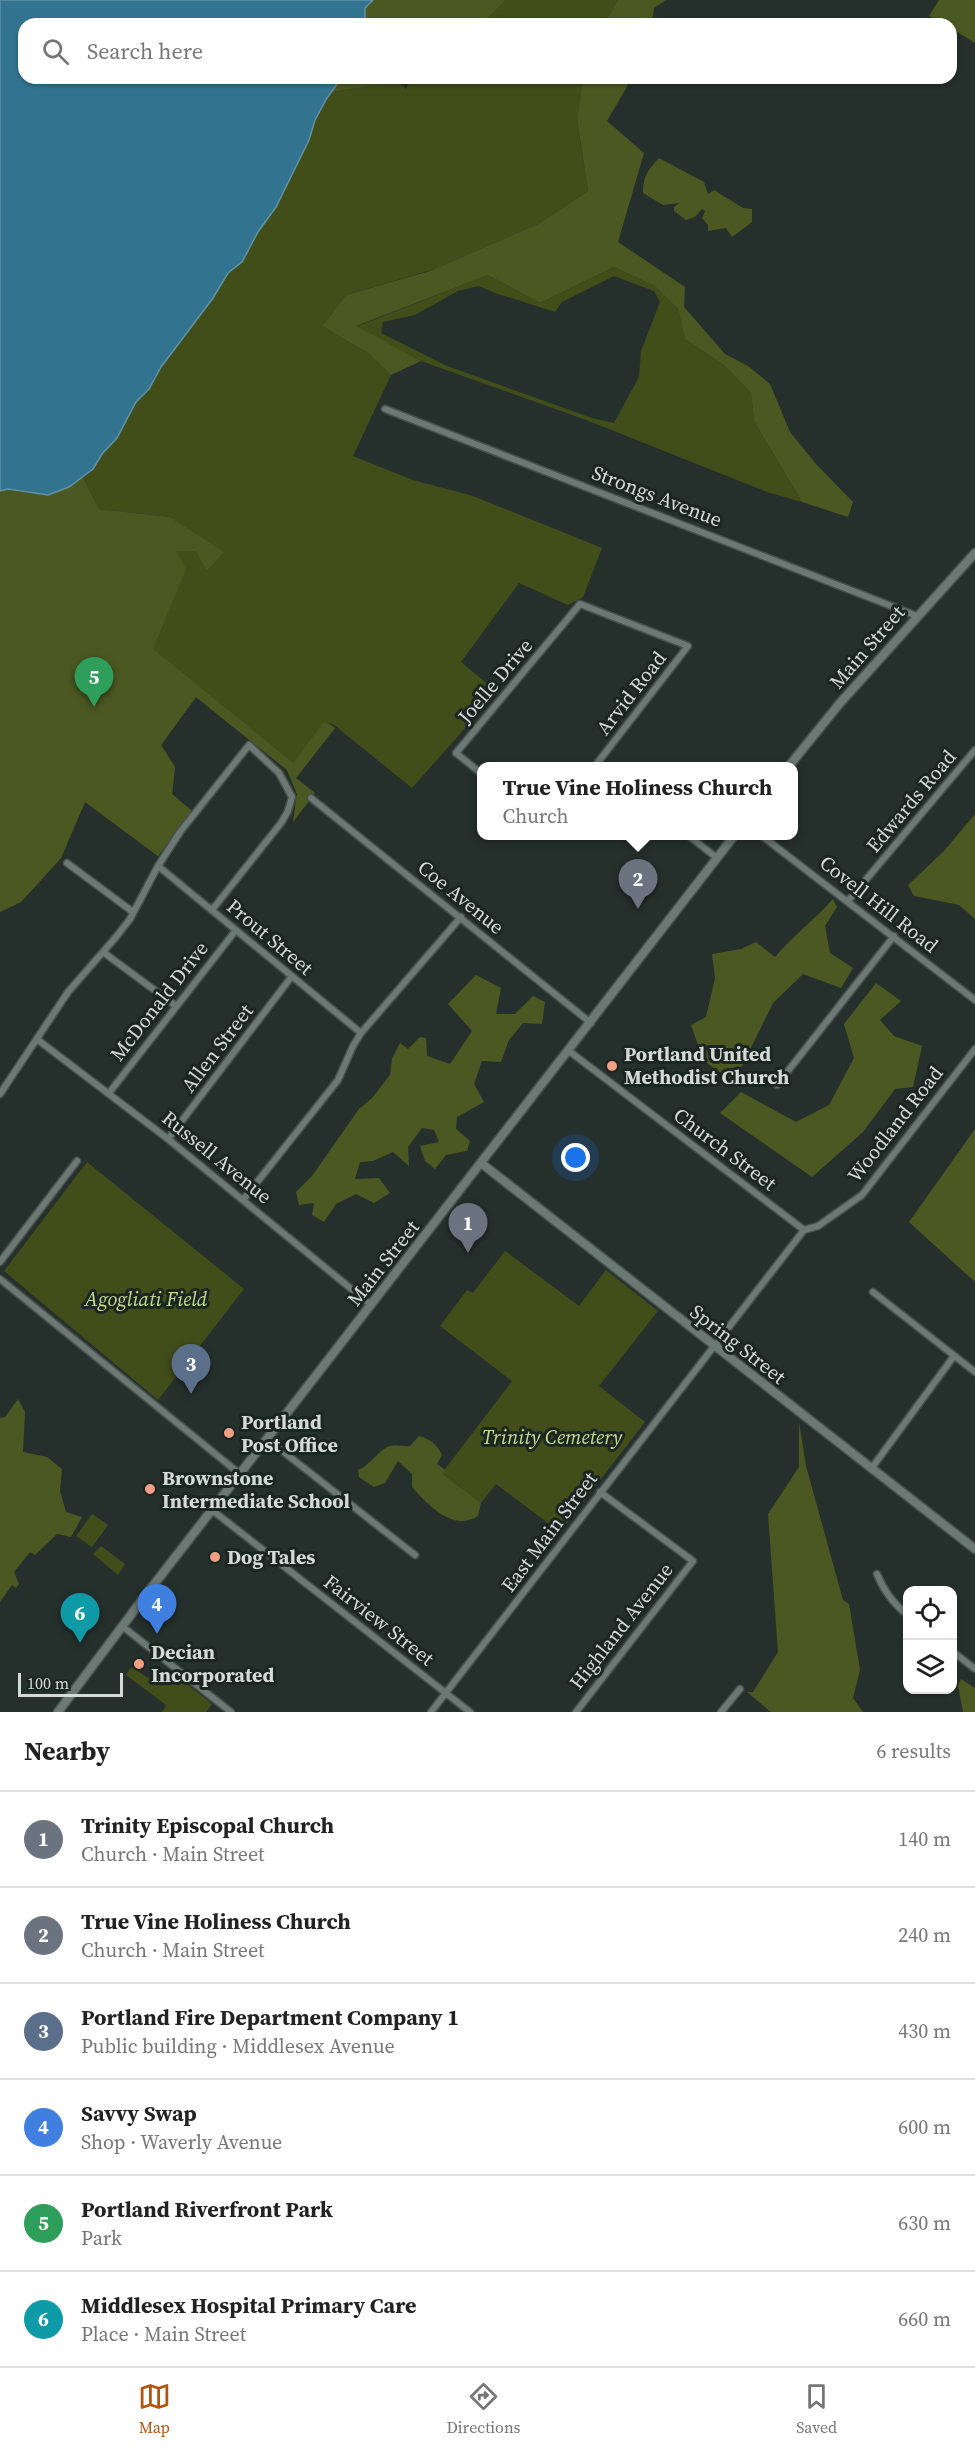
<!DOCTYPE html>
<html lang="en">
<head>
<meta charset="utf-8">
<style>
  :root { --surface:#fff; --page:#f6f6f6; --text:#222; --muted:#767676; --line:#e0e0e0; --accent:#b45309 }
  body { margin:0; font-family:"Source Serif 4",serif; background:var(--page); color:var(--text) }
  .controls { position:absolute; right:18px; bottom:18px; display:grid; overflow:hidden; border-radius:12px; box-shadow:0 2px 4px #0004 }
  .controls button { width:54px; height:54px; display:grid; place-items:center; padding:0; border:0; border-bottom:2px solid var(--line); background:var(--surface); color:var(--text); font:30px sans-serif }
  .scale { position:absolute; left:18px; bottom:15px; width:105px; box-sizing:border-box; padding-left:6px; border:3px solid #d3dad7; border-top:0; font-size:16px; line-height:21px; white-space:nowrap; color:#d3dad7; -webkit-text-stroke:4px #1b2623; paint-order:stroke }
  .you { position:absolute; left:576px; top:1158px; width:21px; height:21px; margin:-15px; border:4px solid #fff; border-radius:50%; background:#1a73e8; box-shadow:0 0 0 9px #1a73e833 }
  .badge { display:grid; place-items:center; width:39px; height:39px; border-radius:50%; background:var(--accent); color:#fff; font-size:20px; font-weight:700 }
  .pin { position:absolute; translate:-50% -50px; filter:drop-shadow(0 2px 3px #0008) }
  .pin::after { content:''; position:absolute; top:32px; width:21px; height:18px; background:inherit; clip-path:polygon(0 0,100% 0,50% 100%) }
  .popup { position:absolute; left:477px; top:762px; width:321px; height:78px; box-sizing:border-box; display:grid; place-content:center; border-radius:12px; background:var(--surface); filter:drop-shadow(0 2px 4px #0005); font-size:20px; white-space:nowrap; color:var(--muted) }
  .popup b { font-size:22px; color:var(--text) }
  .popup::after { content:''; position:absolute; left:50%; top:100%; margin-left:-12px; border:12px solid transparent; border-top-color:var(--surface) }
  .list { margin:0; padding:0; list-style:none }
  h2 { display:flex; justify-content:space-between; align-items:center; height:78px; margin:0; padding:0 24px; font-size:26px }
  h2 small { font-size:20px; font-weight:400; color:var(--muted) }
  .list li { display:grid; grid-template-columns:39px 1fr auto; gap:18px; align-items:center; box-sizing:border-box; height:96px; padding:0 24px; border-top:2px solid var(--line) }
  .list b { display:block; font-size:22px; white-space:nowrap }
  .list p { margin:0; font-size:20px; white-space:nowrap; color:var(--muted) }
  .list em { font-size:20px; font-style:normal; color:var(--muted) }
  .icon { flex:none; width:33px; height:33px; fill:none; stroke:currentColor; stroke-width:2; stroke-linecap:round; stroke-linejoin:round }
  .map { position:relative; flex:none; width:975px; height:1712px; overflow:hidden }
  .search { position:absolute; background:var(--surface); box-shadow:0 2px 4px #0004; left:18px; right:18px; top:18px; height:66px; display:flex; align-items:center; gap:15px; box-sizing:border-box; padding:0 21px; border-radius:18px; color:var(--muted); font-size:22px }
  .sheet { height:654px; background:var(--surface) }
  nav { display:flex; justify-content:space-around; align-items:center; box-sizing:border-box; height:84px; border-top:2px solid var(--line); background:var(--surface); font-size:16px; color:var(--muted) }
  nav a { display:grid; justify-items:center; gap:3px }
  nav .on { color:var(--accent) }
  .map>svg:first-child { display:block }
  .green { fill:#424e1a; fill-rule:evenodd }
  .forest { fill:#4c5821 }
  .water { fill:#327490; stroke:#6293a5; stroke-width:1.5 }
  .lines { fill:none; stroke-linecap:round; stroke-linejoin:round }
  .street-casing { stroke:#454e4b; stroke-width:9 }
  .secondary-casing { stroke:#454e4b; stroke-width:11 }
  .street { stroke:#6b7874; stroke-width:6 }
  .secondary { stroke:#6b7874; stroke-width:8 }
  .poi-dot { fill:#f39f83; stroke:#1b2623; stroke-width:2 }
  .labels { text-anchor:middle; dominant-baseline:central; stroke-width:6; stroke-linejoin:round; paint-order:stroke }
  .street-label { font-size:20px; fill:#d3dad7; stroke:#1b2623 }
  .poi-label { font-size:20px; font-weight:bold; fill:#d3dad7; stroke:#1b2623; text-anchor:start }
  .park-label { font-size:20px; font-style:italic; fill:#c6dc89; stroke:#1b2623 }
</style>
</head>
<body>
<div class="map">
<svg width="975" height="1712" viewBox="0 0 975 1712">
  <rect width="100%" height="100%" fill="#25302c"/>
  <path class="green" d="M506 0H618L604 24H482Z
    M410 78H583L577 120 588 191 538 224 435 269 346 295 322 326 368 353 391 375 353 456 413 480 473 496 602 548 583 597 568 605 519 583 461 662 497 692 412 788 333 724 329 723 335 728 296 778 315 793 293 822 297 794 287 770 196 697 161 745 175 767 172 794 192 811 158 856 85 802 61 858 21 902 0 912V491L50 494 53 492 197 551 207 571 223 552 170 517 99 509 83 477 91 471 104 451 114 441 136 402 149 390 161 367 213 298 228 273 242 262 258 232 276 207 309 140 313 124 331 92 399 82 406 89 408 85 404 82Z
    M614 267 655 286 678 309 685 339 724 365 751 393 754 421 802 502 767 492 589 421 421 361 355 327 488 275 540 303ZM614 276 654 291 660 302 641 351 639 377 614 423 592 418 447 366 381 333 383 322 415 315 458 291 479 286 495 293 555 312 562 302Z
    M87 1162 244 1289 158 1400 4 1271Z
    M505 1251 579 1306 606 1270 658 1311 599 1386 645 1422 560 1532 496 1484 481 1503 442 1473 512 1381 440 1326 467 1290 473 1293Z
    M92 1514 108 1525 92 1547 76 1536Z
    M101 1546 125 1564 118 1575 93 1554Z
    M131 1667 161 1686 173 1673 212 1704 206 1712H162L166 1705 126 1675Z"/>
  <path class="forest" d="M373 0H506L482 24H365V7Z
    M618 0H666L654 8 652 24H604Z
    M939 0H975V43L951 28V24H944L929 16Z
    M363 78H385L399 82 331 92 341 80H359Z
    M583 78H632L607 121 644 153 618 242 685 287 684 307 725 354 748 366 770 384 790 432 816 464 853 502 848 517 802 502 754 421 751 393 724 365 685 339 678 309 655 286 614 267 540 303 488 275 356 326 421 361 391 375 368 353 322 326 346 295 430 271 538 224 588 191 577 119Z
    M659 158 704 182 708 194 714 190 743 208 752 209V222L732 237 726 228 708 231V225L702 218 705 211 702 209 695 217 686 220 674 211V207L679 203 663 205 643 193C643 176 648 170 659 158Z
    M83 477 99 509 170 517 224 552 207 571 196 551H176L186 569 153 649 293 763 324 722 335 728 296 778 315 793 293 822 297 794 287 770 196 697 161 745 175 767 172 794 192 811 158 856 85 802 61 858 21 902 0 912V491C9 489 15 490 24 492 47 496 65 492 83 477Z
    M975 814V919L959 905 914 896 908 885 944 851Z
    M833 899 837 907 825 926 830 953 853 968 841 988 803 974 773 1003 734 1082 704 1061 691 1025 706 1017 715 978 712 954 741 949 756 942 775 957C793 936 814 920 833 899Z
    M476 975 501 988 496 1014H515L533 996 545 1002 542 1024 523 1023 509 1040 501 1062 482 1061 474 1084 484 1102 457 1117 456 1129 470 1141 467 1151 446 1155 435 1169 425 1161 420 1146 439 1142 434 1130 422 1128 408 1147 409 1166 393 1152 373 1161 360 1162 355 1179 379 1178 390 1193 374 1203 356 1194 336 1204 324 1222 312 1215 314 1203 299 1205 296 1192 312 1176 359 1109 372 1098 390 1075 392 1059 400 1043 408 1049 420 1037 426 1038 427 1056 450 1064 472 1031 448 1004Z
    M876 983 901 1001 880 1020 894 1036 922 1046 913 1087 895 1089 863 1132 812 1177 720 1113 741 1092 796 1122 829 1105 854 1058 844 1024Z
    M975 1129V1282L909 1222Z
    M18 1399 25 1412 23 1452 47 1457 62 1469 60 1491 66 1512 82 1517 71 1537 57 1534 35 1555 30 1552 14 1572 19 1584 16 1588 12 1585 0 1602V1418L5 1417Z
    M799 1422 806 1466 843 1600 849 1604 860 1670 853 1698 863 1712H771L747 1692H753L778 1652 768 1514 799 1467Z
    M419 1436C430 1439 437 1444 442 1455L437 1464 445 1470 443 1474 481 1503 478 1516C453 1532 429 1506 412 1487V1474L398 1461 385 1483 374 1487 359 1477 358 1470C371 1465 379 1449 390 1446 396 1444 404 1447 410 1446Z
    M961 1679 975 1688V1712H963L958 1686Z"/>
  <path class="water" d="M0 0H373L365 8V24H24V78H363L355 81 340 80 327 98 315 120 309 140 276 207 258 232 242 262 228 273 213 298 161 367 149 389 136 402 117 438 102 454 93 469 69 487 48 495 8 489 0 491Z"/>
  <g class="lines">
    <defs>
      <path id="street" d="M385 409 917 616
        M482 774 456 753 580 604 688 646 595 766
        M311 798 591 1023
        M689 836 717 858
        M762 836 975 1000
        M67 863 133 912
        M158 866 361 1033
        M848 901 975 750
        M103 952 176 1006
        M38 1040 168 1139 371 1305
        M569 1051 804 1230
        M777 1085 894 936
        M109 1093 236 930
        M0 1094 68 992 116 937 130 919 158 866 180 832 249 745 279 773 292 797 288 811 281 823 212 910
        M168 1139 292 976
        M243 1200 338 1080 353 1046 361 1033 461 917
        M804 1230 818 1226 862 1195 975 1049
        M0 1262 77 1161
        M0 1279 240 1474
        M873 1292 975 1372
        M267 1439 415 1555
        M871 1469 954 1356
        M212 1510 470 1712
        M877 1574C884 1591 893 1604 908 1615
        M122 1626 231 1712
        M952 1651 975 1669
        M431 1712 804 1230
        M576 1712 693 1561 600 1492
        M721 1712 740 1689"/>
      <path id="secondary" d="M789 766 840 703 975 553
        M481 1163 975 1549
        M58 1712 142 1600 734 836"/>
    </defs>
    <use href="#street" class="street-casing"/>
    <use href="#secondary" class="secondary-casing"/>
    <use href="#street" class="street"/>
    <use href="#secondary" class="secondary"/>
  </g>
  <g class="poi-dot">
    <circle cx="612" cy="1066" r="6"/>
    <circle cx="229" cy="1433" r="6"/>
    <circle cx="150" cy="1489" r="6"/>
    <circle cx="215" cy="1557" r="6"/>
    <circle cx="139" cy="1664" r="6"/>
  </g>
  <g class="labels">
    <g class="street-label">
      <text transform="translate(657 496) rotate(21)">Strongs Avenue</text>
      <text transform="translate(867 647) rotate(-49)">Main Street</text>
      <text transform="translate(495 681) rotate(-50)">Joelle Drive</text>
      <text transform="translate(631 693) rotate(-52)">Arvid Road</text>
      <text transform="translate(911 801) rotate(-50)">Edwards Road</text>
      <text transform="translate(461 897) rotate(39)">Coe Avenue</text>
      <text transform="translate(879 904) rotate(38)">Covell Hill Road</text>
      <text transform="translate(270 937) rotate(40)">Prout Street</text>
      <text transform="translate(159 1001) rotate(-52)">McDonald Drive</text>
      <text transform="translate(217 1048) rotate(-53)">Allen Street</text>
      <text transform="translate(895 1124) rotate(-52)">Woodland Road</text>
      <text transform="translate(725 1149) rotate(37)">Church Street</text>
      <text transform="translate(217 1157) rotate(39)">Russell Avenue</text>
      <text transform="translate(383 1263) rotate(-52)">Main Street</text>
      <text transform="translate(738 1344) rotate(38)">Spring Street</text>
      <text transform="translate(549 1532) rotate(-53)">East Main Street</text>
      <text transform="translate(379 1620) rotate(38)">Fairview Street</text>
      <text transform="translate(621 1626) rotate(-52)">Highland Avenue</text>
    </g>
    <g class="poi-label">
      <text x="624" y="1054">Portland United<tspan x="624" dy="23">Methodist Church</tspan></text>
      <text x="241" y="1422">Portland<tspan x="241" dy="23">Post Office</tspan></text>
      <text x="162" y="1478">Brownstone<tspan x="162" dy="23">Intermediate School</tspan></text>
      <text x="227" y="1557">Dog Tales</text>
      <text x="151" y="1652">Decian<tspan x="151" dy="23">Incorporated</tspan></text>
    </g>
    <g class="park-label">
      <text x="146" y="1299">Agogliati Field</text>
      <text x="552" y="1437">Trinity Cemetery</text>
    </g>
  </g>
</svg>
<div class="controls">
<button><svg class="icon" aria-label="locate" viewBox="0 0 24 24"><circle cx="12" cy="12" r="6"/><path d="M12 2v4M12 18v4M2 12h4M18 12h4"/></svg></button>
<button><svg class="icon" aria-label="layers" viewBox="0 0 24 24"><path d="M12 4l9 5-9 5-9-5zM3 14l9 5 9-5"/></svg></button>
</div>
<div class="scale">100 m</div>
<div class="you"></div>
<div class="pin badge" style="left:468px;top:1253px;background:#6b7280">1</div>
<div class="pin badge" style="left:638px;top:909px;background:#6b7280">2</div>
<div class="popup"><b>True Vine Holiness Church</b>Church</div>
<div class="pin badge" style="left:191px;top:1394px;background:#5c6f8a">3</div>
<div class="pin badge" style="left:157px;top:1634px;background:#3f7fe0">4</div>
<div class="pin badge" style="left:94px;top:707px;background:#2e9e5b">5</div>
<div class="pin badge" style="left:80px;top:1643px;background:#0f9aa8">6</div>
<div class="search"><svg class="icon" aria-label="search" viewBox="0 0 24 24"><circle cx="10" cy="10" r="6"/><path d="M15 15l6 6"/></svg>Search here</div>
</div>
<section class="sheet">
<h2>Nearby<small>6 results</small></h2>
<ul class="list">
<li><span class="badge" style="background:#6b7280">1</span><div><b>Trinity Episcopal Church</b><p>Church · Main Street</p></div><em>140 m</em></li>
<li><span class="badge" style="background:#6b7280">2</span><div><b>True Vine Holiness Church</b><p>Church · Main Street</p></div><em>240 m</em></li>
<li><span class="badge" style="background:#5c6f8a">3</span><div><b>Portland Fire Department Company 1</b><p>Public building · Middlesex Avenue</p></div><em>430 m</em></li>
<li><span class="badge" style="background:#3f7fe0">4</span><div><b>Savvy Swap</b><p>Shop · Waverly Avenue</p></div><em>600 m</em></li>
<li><span class="badge" style="background:#2e9e5b">5</span><div><b>Portland Riverfront Park</b><p>Park</p></div><em>630 m</em></li>
<li><span class="badge" style="background:#0f9aa8">6</span><div><b>Middlesex Hospital Primary Care</b><p>Place · Main Street</p></div><em>660 m</em></li>
</ul>
</section>
<nav>
<a class="on"><svg class="icon" aria-label="map" viewBox="0 0 24 24"><path d="M3 6l6-2 6 2 6-2v14l-6 2-6-2-6 2zM9 4v14M15 6v14"/></svg>Map</a>
<a><svg class="icon" aria-label="directions" viewBox="0 0 24 24"><path d="M12 3l9 9-9 9-9-9zM9 14v-3h6M13 9l2 2-2 2"/></svg>Directions</a>
<a><svg class="icon" aria-label="saved" viewBox="0 0 24 24"><path d="M7 4h10v16l-5-4-5 4z"/></svg>Saved</a>
</nav>
</body>
</html>
